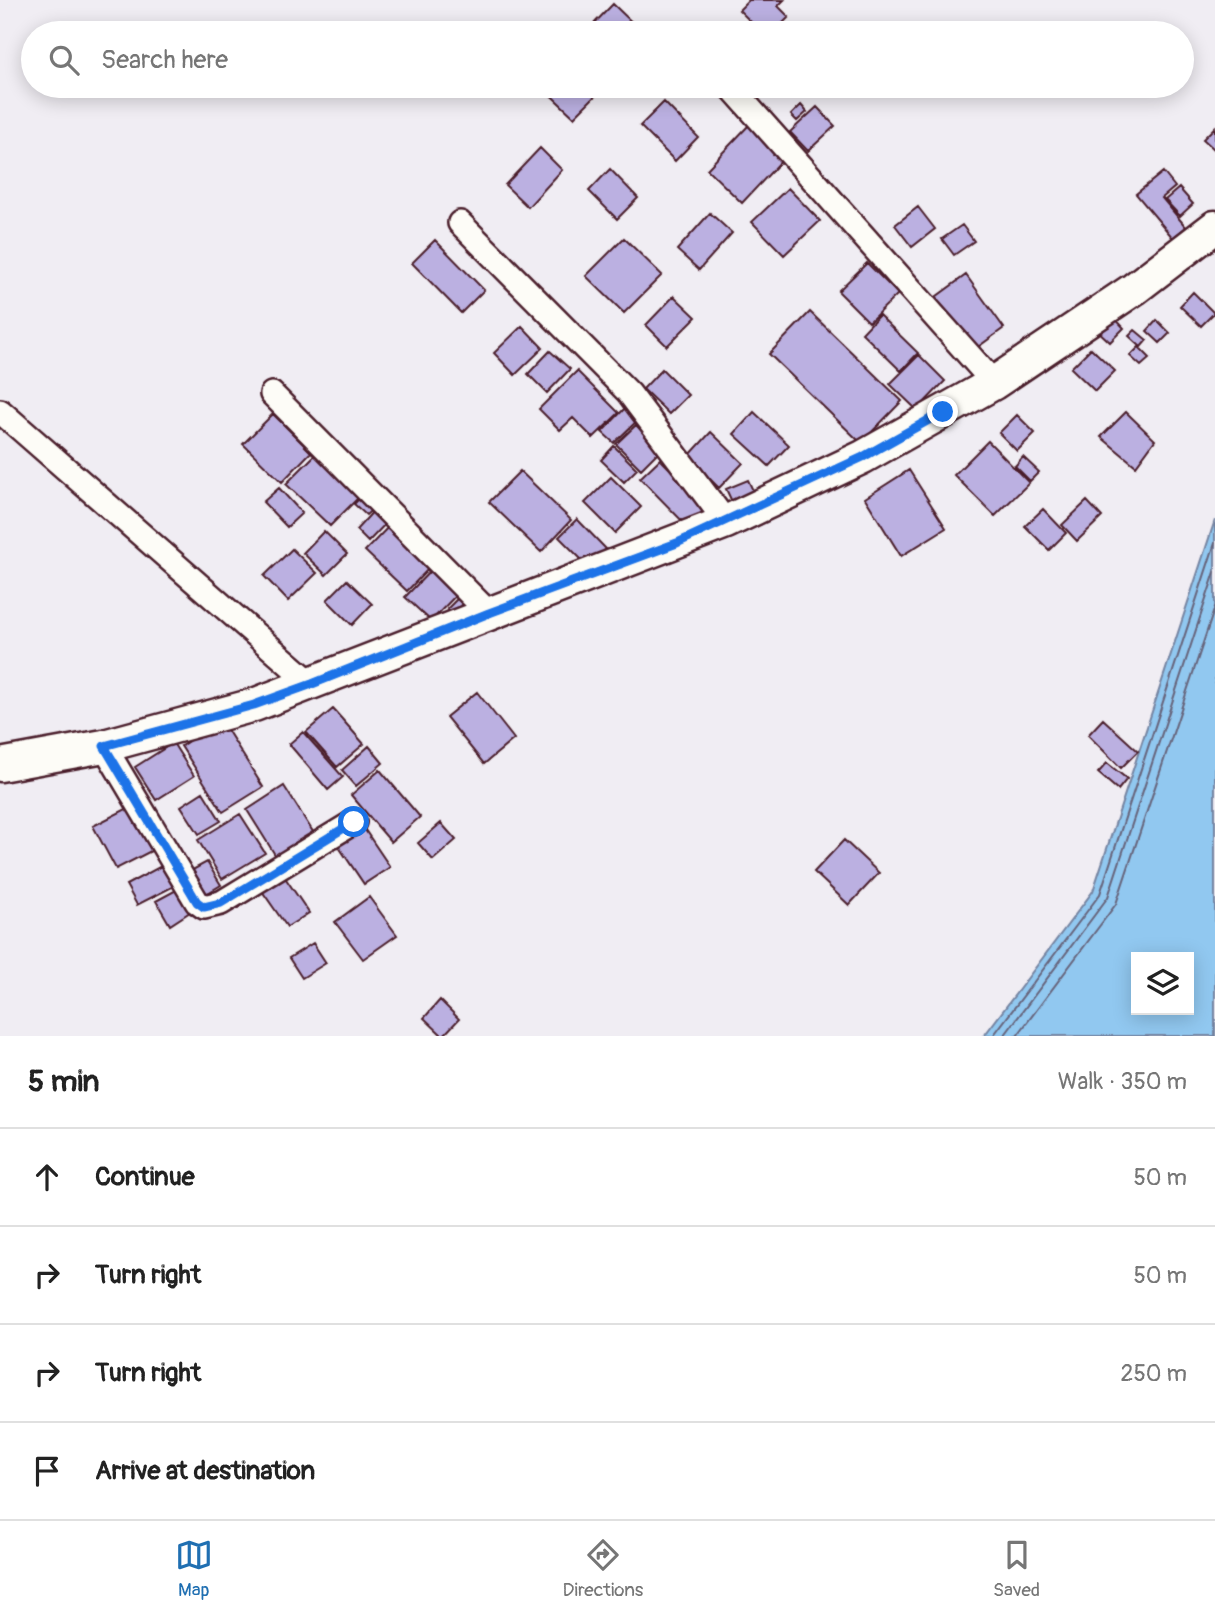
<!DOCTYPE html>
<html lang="en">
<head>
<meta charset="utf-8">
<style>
  :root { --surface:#fff; --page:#f6f6f6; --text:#222; --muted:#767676; --line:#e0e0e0; --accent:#1f6fb2 }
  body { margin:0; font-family:Pangolin,sans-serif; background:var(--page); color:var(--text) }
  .controls { position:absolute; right:21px; bottom:21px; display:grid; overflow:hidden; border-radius:0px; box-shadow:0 4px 18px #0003 }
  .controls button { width:63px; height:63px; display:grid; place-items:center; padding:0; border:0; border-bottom:2px solid var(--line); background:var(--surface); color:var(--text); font:35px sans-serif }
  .stop { position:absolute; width:21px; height:21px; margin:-16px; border:5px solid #1a73e8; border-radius:50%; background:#fff }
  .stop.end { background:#1a73e8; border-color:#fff; box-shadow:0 2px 7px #0008 }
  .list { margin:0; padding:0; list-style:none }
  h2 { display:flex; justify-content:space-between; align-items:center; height:91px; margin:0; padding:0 28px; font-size:30px }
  h2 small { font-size:23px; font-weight:400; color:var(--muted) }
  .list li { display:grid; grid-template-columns:46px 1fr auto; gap:21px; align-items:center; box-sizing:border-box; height:98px; padding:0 28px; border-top:2px solid var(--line) }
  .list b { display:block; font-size:26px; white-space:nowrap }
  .list em { font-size:23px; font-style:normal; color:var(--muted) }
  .icon { flex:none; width:38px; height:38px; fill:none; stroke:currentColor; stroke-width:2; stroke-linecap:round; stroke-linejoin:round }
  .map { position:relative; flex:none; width:1215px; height:1036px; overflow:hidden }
  .search { position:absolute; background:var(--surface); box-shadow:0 4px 18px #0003; left:21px; right:21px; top:21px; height:77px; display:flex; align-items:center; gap:18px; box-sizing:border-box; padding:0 24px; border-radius:38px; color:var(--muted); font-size:26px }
  .sheet { height:483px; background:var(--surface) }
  nav { display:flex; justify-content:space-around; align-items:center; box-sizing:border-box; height:98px; border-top:2px solid var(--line); background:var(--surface); font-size:19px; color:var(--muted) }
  nav a { display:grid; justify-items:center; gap:4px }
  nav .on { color:var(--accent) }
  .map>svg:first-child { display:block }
  .water { fill:#91c8f0; stroke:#7584a1; stroke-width:2; fill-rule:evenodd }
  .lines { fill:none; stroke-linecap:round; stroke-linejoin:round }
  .shore { stroke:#66637a; stroke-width:2 }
  .building { fill:#bbb0e1; stroke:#4a1f2b; stroke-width:2 }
  .street-casing { stroke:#4a1f2b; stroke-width:28 }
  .secondary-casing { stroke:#4a1f2b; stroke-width:37 }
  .street { stroke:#fdfcf7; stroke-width:23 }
  .secondary { stroke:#fdfcf7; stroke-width:32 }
  .route { stroke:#1a73e8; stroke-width:9 }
</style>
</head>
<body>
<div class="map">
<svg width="1215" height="1036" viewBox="0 0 1215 1036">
  <rect width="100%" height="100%" fill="#f0edf3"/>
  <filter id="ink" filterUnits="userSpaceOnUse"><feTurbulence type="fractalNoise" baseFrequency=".0143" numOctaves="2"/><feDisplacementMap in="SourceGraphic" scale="14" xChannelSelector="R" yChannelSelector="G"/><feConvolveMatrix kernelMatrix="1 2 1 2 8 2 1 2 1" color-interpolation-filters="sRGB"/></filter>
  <g filter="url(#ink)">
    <path class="water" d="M1215 520V1036H984L1093 891ZM1136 957H1189V1010H1136Z"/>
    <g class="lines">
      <path class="shore" d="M993 1036 1100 894 1215 543
        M1004 1036 1108 897 1215 572
        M1017 1036 1116 904 1215 607"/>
    </g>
    <path class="building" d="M749 0H784L778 6 789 17 773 33H762L739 10Z
      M613 4 643 33H585Z
      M541 86H587L596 95 574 117Z
      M664 102 698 137 675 161 640 126Z
      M801 105 807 112 797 121 791 115Z
      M817 107 835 126 808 151 790 132Z
      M750 124 785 157 742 203 707 169Z
      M1215 127V150L1203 139Z
      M540 148 562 170 528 207 505 185Z
      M610 169 638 198 617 219 589 191Z
      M1163 172 1175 187 1162 198 1186 227 1173 238 1136 194Z
      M788 188 820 221 784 255 752 222Z
      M1179 188 1193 204 1180 216 1165 200Z
      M918 207 935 229 912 247 895 225Z
      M710 213 732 233 699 270 677 250Z
      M962 225 974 241 954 255 942 239Z
      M624 238 662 275 624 313 586 276Z
      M435 240 484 290 461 313 412 263Z
      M867 263 898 294 869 322 838 291Z
      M966 275 1004 328 971 352 933 299Z
      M1193 292 1214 313 1201 326 1180 306Z
      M674 296 696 317 667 346 646 325Z
      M810 312 902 401 861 443 769 354Z
      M1111 314 1124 328 1110 342 1096 329Z
      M879 315 918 353 901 371 862 333Z
      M1157 320 1170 333 1160 343 1147 331Z
      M522 326 543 348 515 375 494 353Z
      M1135 330 1147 340 1141 347 1129 336Z
      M1139 347 1150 358 1141 366 1130 356Z
      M1091 348 1115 371 1095 391 1071 368Z
      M550 351 570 369 547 393 528 374Z
      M919 355 945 381 917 410 890 384Z
      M662 369 688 395 669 414 643 389Z
      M577 371 619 413 593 438 573 418 560 430 539 409Z
      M627 406 640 418 614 443 602 432Z
      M754 412 789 445 769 466 734 434Z
      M1126 412 1155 440 1136 466 1101 437Z
      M273 414 311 452 282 482 243 444Z
      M1017 415 1035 433 1017 451 999 433Z
      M636 425 660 450 641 469 616 444Z
      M711 432 743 463 719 488 688 457Z
      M988 441 1029 483 995 516 954 475Z
      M614 446 637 469 624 482 601 460Z
      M316 454 360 496 330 526 286 484Z
      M1023 457 1039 472 1030 481 1015 466Z
      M660 459 712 511 692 531 640 478Z
      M909 470 946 528 901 556 865 498Z
      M520 471 571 520 541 552 489 502Z
      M611 477 641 507 615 533 585 503Z
      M748 480 756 497 734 506 726 489Z
      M279 488 302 513 287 527 263 502Z
      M365 493 377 505 366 515 354 504Z
      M1087 501 1102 517 1077 541 1062 525Z
      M377 507 390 519 368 542 356 530Z
      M1043 509 1066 533 1049 550 1025 526Z
      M577 519 606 549 588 566 559 537Z
      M392 523 434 563 407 591 365 551Z
      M324 531 347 554 326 575 303 553Z
      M292 549 317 573 288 601 264 576Z
      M436 565 462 589 431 621 405 597Z
      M347 580 372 604 352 625 327 600Z
      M461 595 474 607 459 621 447 609Z
      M477 692 514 739 484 764 446 717Z
      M333 709 364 744 337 767 306 732Z
      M1103 719 1138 751 1121 768 1088 735Z
      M221 720 263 787 223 812 181 746Z
      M303 732 343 777 328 790 289 744Z
      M173 743 194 776 156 800 135 767Z
      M369 746 383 763 356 786 342 770Z
      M1107 763 1127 779 1118 790 1098 773Z
      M380 770 420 817 391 842 351 795Z
      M284 786 315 835 277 858 247 810Z
      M203 792 221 821 199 834 181 806Z
      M130 807 153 850 116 869 93 826Z
      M240 814 265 853 222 879 198 840Z
      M441 823 456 840 433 860 418 843Z
      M363 827 390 867 364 884 337 844Z
      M844 840 879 873 849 905 814 872Z
      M207 862 221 885 201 897 187 873Z
      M163 865 174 886 137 905 126 885Z
      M284 876 309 913 287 927 262 891Z
      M180 888 193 910 170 925 156 901Z
      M369 897 397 935 363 959 335 922Z
      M313 943 326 963 302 978 289 958Z
      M440 1000 459 1019 443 1036 424 1018Z"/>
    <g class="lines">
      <defs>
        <path id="street" d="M730 86 994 383
          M460 223 629 393 726 522
          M272 394 489 613
          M0 411 312 684
          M104 746 197 902 204 907 221 903 354 822"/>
        <path id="secondary" d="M0 765 104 746 254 705 726 522 863 457 994 383 1134 289 1215 227"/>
      </defs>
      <use href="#street" class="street-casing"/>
      <use href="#secondary" class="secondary-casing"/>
      <use href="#street" class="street"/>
      <use href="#secondary" class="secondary"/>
    </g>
  </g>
  <g class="lines" filter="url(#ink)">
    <path class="route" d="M354 822 221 903 204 907 197 902 104 746 254 705 312 684 489 613 677 543 863 457 943 412"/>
  </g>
</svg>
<div class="controls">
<button><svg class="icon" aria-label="layers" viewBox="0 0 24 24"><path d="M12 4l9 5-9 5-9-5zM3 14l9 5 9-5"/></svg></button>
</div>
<div class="stop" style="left:354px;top:822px"></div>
<div class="stop end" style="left:943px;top:412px"></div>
<div class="search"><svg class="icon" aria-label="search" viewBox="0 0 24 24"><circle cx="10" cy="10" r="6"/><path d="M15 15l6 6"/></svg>Search here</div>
</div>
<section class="sheet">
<h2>5 min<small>Walk · 350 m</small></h2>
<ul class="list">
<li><svg class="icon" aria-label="ahead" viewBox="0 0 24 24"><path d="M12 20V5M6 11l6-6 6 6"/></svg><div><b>Continue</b></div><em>50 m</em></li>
<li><svg class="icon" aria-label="right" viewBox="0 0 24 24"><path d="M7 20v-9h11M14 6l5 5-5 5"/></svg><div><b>Turn right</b></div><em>50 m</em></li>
<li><svg class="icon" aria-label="right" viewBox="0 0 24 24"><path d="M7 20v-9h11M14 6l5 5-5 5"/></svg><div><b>Turn right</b></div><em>250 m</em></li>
<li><svg class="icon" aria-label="arrive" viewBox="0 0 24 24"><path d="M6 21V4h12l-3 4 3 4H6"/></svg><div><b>Arrive at destination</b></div></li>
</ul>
</section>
<nav>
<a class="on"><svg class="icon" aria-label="map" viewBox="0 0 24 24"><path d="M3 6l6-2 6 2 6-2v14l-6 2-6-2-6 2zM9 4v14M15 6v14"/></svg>Map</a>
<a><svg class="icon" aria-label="directions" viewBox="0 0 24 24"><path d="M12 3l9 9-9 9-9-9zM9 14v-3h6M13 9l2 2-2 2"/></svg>Directions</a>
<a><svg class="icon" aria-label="saved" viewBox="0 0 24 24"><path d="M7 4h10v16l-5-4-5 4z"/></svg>Saved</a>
</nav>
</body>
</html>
